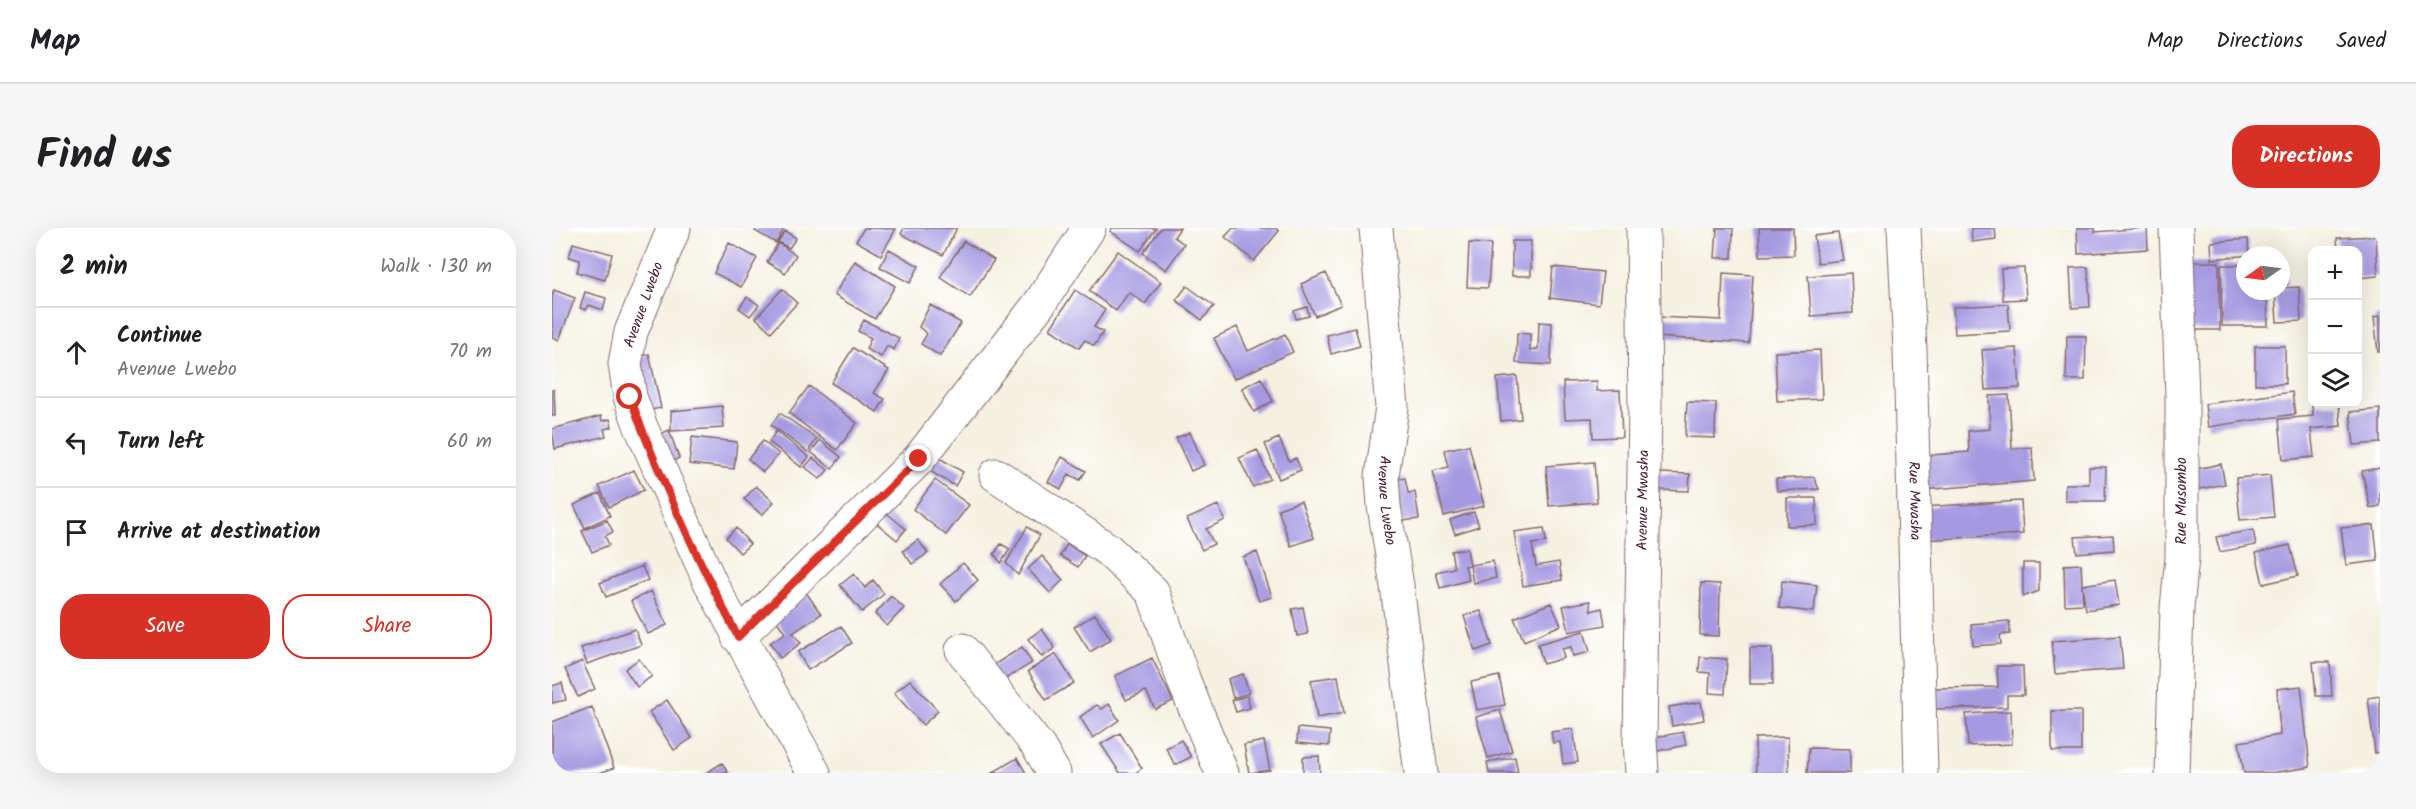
<!DOCTYPE html>
<html lang="en">
<head>
<meta charset="utf-8">
<style>
  :root { --surface:#fff; --page:#f6f6f6; --text:#202124; --muted:#757577; --line:#e0e0e0; --accent:#d93025 }
  body { margin:0; font-family:Kalam,sans-serif; background:var(--page); color:var(--text) }
  .controls { position:absolute; right:18px; top:18px; display:grid; overflow:hidden; border-radius:12px; box-shadow:0 6px 24px #0002 }
  .controls button { width:54px; height:54px; display:grid; place-items:center; padding:0; border:0; border-bottom:2px solid var(--line); background:var(--surface); color:var(--text); font:30px sans-serif }
  .compass { position:absolute; left:1684px; top:18px; width:54px; height:54px; border-radius:50%; background:var(--surface); box-shadow:0 6px 24px #0002; rotate:256deg }
  .stop { position:absolute; width:18px; height:18px; margin:-14px; border:4px solid #d93025; border-radius:50%; background:#fff }
  .stop.end { background:#d93025; border-color:#fff; box-shadow:0 2px 6px #0008 }
  .list { margin:0; padding:0; list-style:none }
  h2 { display:flex; justify-content:space-between; align-items:center; height:78px; margin:0; padding:0 24px; font-size:26px }
  h2 small { font-size:20px; font-weight:400; color:var(--muted) }
  .list li { display:grid; grid-template-columns:39px 1fr auto; gap:18px; align-items:center; box-sizing:border-box; height:90px; padding:0 24px; border-top:2px solid var(--line) }
  .list b { display:block; font-size:22px; white-space:nowrap }
  .list p { margin:0; font-size:20px; white-space:nowrap; color:var(--muted) }
  .list em { font-size:20px; font-style:normal; color:var(--muted) }
  .actions { display:flex; gap:12px; padding:18px 24px }
  .actions a { flex:1; padding:14px 0; border:2px solid var(--accent); border-radius:24px; text-align:center; font-size:21px; color:var(--accent) }
  .actions .main { background:var(--accent); color:#fff }
  .icon { flex:none; width:33px; height:33px; fill:none; stroke:currentColor; stroke-width:2; stroke-linecap:round; stroke-linejoin:round }
  .map { position:relative; flex:none; width:1828px; height:545px; overflow:hidden; border-radius:24px }
  header { display:flex; align-items:center; gap:36px; box-sizing:border-box; height:84px; padding:0 30px; background:var(--surface); border-bottom:2px solid var(--line) }
  header strong { font-size:28px }
  nav { display:flex; gap:33px; margin-inline-start:auto; font-size:21px }
  .intro { display:flex; align-items:center; justify-content:space-between; box-sizing:border-box; height:144px; padding:0 36px }
  h1 { margin:0; font-size:42px }
  .button { padding:15px 27px; border-radius:24px; background:var(--accent); color:#fff; font-size:21px; font-weight:700 }
  main { display:flex; gap:36px; padding:0 36px }
  aside { flex:1; background:var(--surface); border-radius:24px; box-shadow:0 6px 24px #0002 }
  .map>svg:first-child { display:block }
  .building { fill:#a59ae2 }
  .lines { fill:none; stroke-linecap:round; stroke-linejoin:round }
  .minor-casing { stroke:#86686b; stroke-width:35 }
  .minor { stroke:#fff; stroke-width:33 }
  .route { stroke:#d93025; stroke-width:8 }
  .labels { text-anchor:middle; dominant-baseline:central; stroke-width:4.5; stroke-linejoin:round; paint-order:stroke }
  .street-label { font-size:15px; fill:#4a1f2b; stroke:#fff }
</style>
</head>
<body>
<header>
<strong>Map</strong>
<nav><a>Map</a><a>Directions</a><a>Saved</a></nav>
</header>
<div class="intro"><h1>Find us</h1><a class="button">Directions</a></div>
<main>
<aside>
<h2>2 min<small>Walk · 130 m</small></h2>
<ul class="list">
<li><svg class="icon" aria-label="ahead" viewBox="0 0 24 24"><path d="M12 20V5M6 11l6-6 6 6"/></svg><div><b>Continue</b><p>Avenue Lwebo</p></div><em>70 m</em></li>
<li><svg class="icon" aria-label="left" viewBox="0 0 24 24"><path d="M17 20v-9H6M10 6l-5 5 5 5"/></svg><div><b>Turn left</b></div><em>60 m</em></li>
<li><svg class="icon" aria-label="arrive" viewBox="0 0 24 24"><path d="M6 21V4h12l-3 4 3 4H6"/></svg><div><b>Arrive at destination</b></div></li>
</ul>
<div class="actions"><a class="main">Save</a><a>Share</a></div>
</aside>
<div class="map">
<svg width="1828" height="545" viewBox="0 0 1828 545">
  <rect width="100%" height="100%" fill="#fff"/>
  <filter id="ink" filterUnits="userSpaceOnUse"><feTurbulence type="fractalNoise" baseFrequency=".0167" numOctaves="2"/><feDisplacementMap in="SourceGraphic" scale="12" xChannelSelector="R" yChannelSelector="G"/><feConvolveMatrix kernelMatrix="1 2 1 2 8 2 1 2 1" color-interpolation-filters="sRGB"/></filter>
  <filter id="wash" filterUnits="userSpaceOnUse"><feTurbulence type="fractalNoise" baseFrequency=".008" numOctaves="4" result="noise"/><feDisplacementMap in="SourceGraphic" scale="24" xChannelSelector="R" yChannelSelector="G"/><feGaussianBlur stdDeviation="1.35" result="paint"/><feColorMatrix in="noise" values="0 0 0 0 0 0 0 0 0 0 0 0 0 0 0 0 0 1.4 0 .05"/><feComposite in="paint" operator="in"/></filter>
  <g filter="url(#wash)">
    <rect width="100%" height="100%" fill="#f5f1e1"/>
    <g id="blocks">
      <path class="building" d="M204 0H232L224 15 203 3Z
        M312 0 344 1 329 27 304 13Z
        M352 0H405L391 27 349 6Z
        M560 0H604L588 23 558 3Z
        M609 0H628L622 9 632 16 614 42 591 25Z
        M681 0H723L727 3 702 33 673 9Z
        M1165 0H1181L1180 30H1163Z
        M1207 0H1241L1242 27 1208 28Z
        M1419 0H1443L1444 11 1420 14Z
        M1525 0H1543V4L1595 0 1596 21 1526 26Z
        M233 3 244 10 237 20 226 14Z
        M1286 5 1291 32 1266 35 1262 8Z
        M1824 8 1826 48 1806 50V22H1786L1785 10Z
        M1696 11 1697 27 1660 31 1659 14Z
        M412 13 442 32 418 69 388 49Z
        M960 13H979V48H960Z
        M21 15 60 26 53 52 25 44 28 32 17 29Z
        M177 15 205 30 189 59 162 45Z
        M226 15 244 27 233 45 215 34Z
        M917 15 939 16 936 60 915 59Z
        M337 21 367 38 358 55 328 39Z
        M566 23 609 54 593 76 577 64 564 83 537 63Z
        M303 33 343 58 323 91 282 67Z
        M1634 34H1667L1668 102H1635Z
        M1669 37H1693V63H1715L1716 98H1670Z
        M1729 37H1734L1735 57H1729Z
        M1001 39 1051 44 1047 76 998 70Z
        M1536 39 1538 79 1520 80 1518 40Z
        M1472 40 1474 71 1451 72 1449 41Z
        M774 45 789 77 763 88 749 56Z
        M1171 45 1201 47 1197 115 1104 109 1105 89 1169 92Z
        M1299 45 1301 85 1259 88 1256 48Z
        M635 58 662 78 650 92 624 72Z
        M1747 59 1749 93 1725 94 1723 63H1729V60Z
        M230 61 245 75 219 104 204 90Z
        M2 62 23 70 7 112 0 109V68Z
        M523 62 553 82 542 99 551 104 542 118 533 112 527 120 498 101Z
        M33 64 54 70 51 82 37 77 34 82 28 80Z
        M195 69 207 77 198 88 187 80Z
        M1456 76 1458 103 1403 106 1401 79Z
        M378 77 409 95 388 128 369 116 375 106 367 99Z
        M755 79 757 88 744 91 742 83Z
        M1828 88V124H1826L1822 89Z
        M312 92 347 110 342 122 335 118 329 129 314 121 319 110 306 103Z
        M987 94 1000 95 999 137 964 135 965 105 978 106V123L986 121Z
        M685 99 696 123 733 106 741 124 682 151 662 110Z
        M803 100 808 118 779 126 775 107Z
        M1515 108H1534L1533 152H1514Z
        M1703 118H1733V156H1703Z
        M301 120 337 142 322 165 333 171 325 184 279 155Z
        M1465 120 1468 160 1433 162 1430 122Z
        M1268 122 1270 171 1225 173 1223 124Z
        M97 126 109 180 94 183 82 130Z
        M965 148 969 191 949 193 945 150Z
        M709 150 721 173 702 184 690 160Z
        M1045 153V163L1068 162 1070 209 1041 210 1040 190 1013 191 1011 154Z
        M257 158 305 195 285 222 237 185Z
        M0 162H2L3 188H0Z
        M1740 164 1743 186 1656 199 1653 176Z
        M1457 167 1460 221 1480 219 1482 253 1369 262 1367 228 1417 224 1416 203 1438 201 1437 168Z
        M1135 174 1164 175 1163 210 1133 209Z
        M1760 176H1787L1789 198 1759 201 1762 229 1731 232 1727 191 1761 188Z
        M170 178 172 200 119 203V183Z
        M1828 181V215L1802 217 1798 184Z
        M228 185 265 211 256 224 219 197Z
        M49 188 50 193 58 191 60 199 52 201 54 208 3 221 0 201Z
        M117 202 127 230 114 237 102 209Z
        M224 203 257 229 249 239 217 214Z
        M638 204 652 237 639 243 624 210Z
        M140 209 185 214 182 241 137 236Z
        M727 210 737 233 744 230 749 242 727 251 713 216Z
        M268 212 289 229 280 241 259 224Z
        M211 213 227 226 211 244 196 231Z
        M917 217 932 278 892 288 881 243 896 239 892 222Z
        M705 222 718 251 701 259 687 230Z
        M384 228 411 244 403 258 376 242Z
        M510 229 534 243 528 252 517 246 509 261 496 254Z
        M261 230 276 242 268 251 253 239Z
        M1042 234 1045 274 997 278 994 238Z
        M1669 236 1673 256 1643 262 1639 242Z
        M1537 239H1554L1553 273H1513V256H1537Z
        M1828 240V278L1818 280 1810 243Z
        M82 242 92 262 57 279 47 258Z
        M1105 245 1138 246 1137 263 1104 262Z
        M1718 247 1722 289 1688 292 1684 250Z
        M1262 249 1267 261 1225 263 1224 251Z
        M853 250 856 265 863 264 867 291 850 293 835 253Z
        M383 252 417 277 394 307 361 281Z
        M204 258 222 274 210 287 192 271Z
        M48 265 58 288 33 300 22 277Z
        M1235 270H1264L1265 297 1235 298Z
        M749 273 762 310 739 318 726 281Z
        M1469 273 1471 306 1371 312 1369 279Z
        M666 277 673 292 654 301 662 316 650 322 635 291Z
        M331 282 354 301 345 312 322 293Z
        M922 284 927 298 903 306 898 292Z
        M55 292 61 304 53 308 57 317 40 324 30 303Z
        M1822 297 1826 333 1794 337 1789 300Z
        M475 299 488 307 466 347 454 335Z
        M184 300 198 316 188 325 174 310Z
        M992 300 994 314 980 316 984 338 1007 334 1010 352 971 358 962 304Z
        M1701 302 1704 317 1668 324 1664 309Z
        M1561 307 1562 322 1525 325 1523 309Z
        M366 312 376 325 360 336 351 323Z
        M449 316 458 321 449 335 442 326Z
        M515 316 533 328 526 339 508 328Z
        M1738 317 1746 348 1711 356 1704 325Z
        M915 321 918 337 913 338 917 352 888 360 884 344 902 340 899 323Z
        M705 324 720 369 707 373 691 329Z
        M490 328 511 352 498 365 476 341Z
        M941 333 944 350 921 355 918 337Z
        M411 335 426 352 404 373 388 356Z
        M1471 335H1487V363L1471 369Z
        M1529 336 1531 376 1513 377 1512 337Z
        M90 338 96 352 54 369 48 355Z
        M302 346 313 360 321 352 332 366 310 384 288 357Z
        M1563 352 1567 377 1534 382 1530 357Z
        M1230 353 1265 357 1262 384 1227 380Z
        M1149 355 1168 356 1167 408 1148 407Z
        M251 360 269 386 241 405 249 415 228 430 218 415 233 405 218 383Z
        M99 363 115 397 96 406 79 373Z
        M339 368 352 380 335 398 323 386Z
        M1038 373 1039 383 1050 380 1053 397 1017 404 1011 378Z
        M999 375 1009 397 972 413 962 390Z
        M751 379 756 406 745 408 740 381Z
        M929 383 940 417 923 423 912 388Z
        M543 386 559 411 538 424 522 399Z
        M1457 393 1458 406 1448 407 1449 416 1421 418 1419 396Z
        M289 398 300 415 256 442 246 424Z
        M83 401 89 417 35 436 29 420Z
        M490 401 503 420 490 429 476 411Z
        M1032 403 1038 424 1021 428 1019 419 1010 421 1012 430 991 436 986 416Z
        M1568 408 1571 441 1503 446 1500 413Z
        M470 419 480 435 447 455 437 440Z
        M1198 420H1220L1221 456H1198Z
        M504 426 522 455 494 472 476 443Z
        M1148 429 1175 431 1173 466 1157 465 1158 445 1147 444Z
        M600 430 621 473 603 481 594 463 574 472 563 448Z
        M87 431 100 448 85 459 73 441Z
        M30 433 43 461 26 469 13 441Z
        M1761 434H1778L1780 468H1764Z
        M1445 438H1471L1472 467H1455V479L1382 481V460L1446 459Z
        M691 446 697 465 681 470 676 451Z
        M786 448 792 485 765 490 759 452Z
        M947 448 953 477 925 482 919 454Z
        M358 452 386 483 371 497 342 465Z
        M10 455 14 472 0 475V458Z
        M1749 458 1758 539 1720 545H1692L1687 514 1728 507 1725 461Z
        M695 468 698 480 684 484 680 472Z
        M1828 468V524L1823 525 1816 470Z
        M115 472 140 510 122 522 97 484Z
        M1149 474 1152 492 1120 498 1117 479Z
        M557 476 567 492 541 510 528 489 545 477 550 481Z
        M40 479 62 540 47 545H0V494Z
        M948 482 960 523 936 530 924 489Z
        M1459 483 1460 516 1416 518 1414 486Z
        M1500 483H1529V523H1500Z
        M746 500 778 503 777 518 745 515Z
        M1021 501 1026 534 1011 536 1008 514 1001 515 999 504Z
        M1131 504 1134 517 1101 524 1099 510Z
        M568 505 590 540 583 545H568L549 516Z
        M1236 509 1237 545H1204L1203 510Z
        M629 512 639 529 623 537 614 520Z
        M712 513 718 542 697 545 692 517Z
        M1257 520 1298 521V545H1255Z
        M767 528 768 545H751V529Z
        M963 529 966 545H937L935 534Z
        M465 530 474 545H440Z
        M170 535 176 545H154Z"/>
    </g>
  </g>
  <g filter="url(#ink)">
    <use href="#blocks" fill-opacity="0" stroke="#86686b" stroke-width="1.5"/>
    <g class="lines">
      <defs>
        <g id="minor">
          <path d="M122 0 79 104 73 136 78 169 89 199 158 354 262 545"/>
          <path id="s1" d="M824 0 840 179 830 248 832 278 845 358 869 545"/>
          <path id="s2" d="M1352 0 1358 122 1369 545"/>
          <path d="M444 247 555 321 601 364 632 453 670 545"/>
          <path d="M186 409 367 231 488 75 537 0"/>
          <path d="M410 422 486 518 502 545"/>
          <path id="s3" d="M1090 545 1088 513 1093 176 1091 0"/>
          <path d="M1620 545 1625 380 1630 330V169L1624 0"/>
        </g>
      </defs>
      <use href="#minor" class="minor-casing"/>
      <use href="#minor" class="minor"/>
    </g>
  </g>
  <g class="lines" filter="url(#ink)">
    <path class="route" d="M78 169C107 249 147 334 186 409L367 231"/>
  </g>
  <g class="labels">
    <g class="street-label">
      <text transform="translate(92 77) rotate(-70)">Avenue Lwebo</text>
      <text stroke="none"><textPath href="#s2" startOffset="273">Rue Mwasha</textPath></text>
      <text stroke="none"><textPath href="#s1" startOffset="274">Avenue Lwebo</textPath></text>
      <text stroke="none"><textPath href="#s3" startOffset="273">Avenue Mwasha</textPath></text>
      <text transform="translate(1630 273) rotate(-90)">Rue Musombo</text>
    </g>
  </g>
</svg>
<div class="controls">
<button>+</button>
<button>−</button>
<button><svg class="icon" aria-label="layers" viewBox="0 0 24 24"><path d="M12 4l9 5-9 5-9-5zM3 14l9 5 9-5"/></svg></button>
</div>
<svg class="compass" viewBox="-18 -18 36 36"><path d="M0-13l5 13h-10z" fill="#e53935"/><path d="M0 13l5-13h-10z" fill="#757577"/></svg>
<div class="stop" style="left:78px;top:169px"></div>
<div class="stop end" style="left:367px;top:231px"></div>
</div>
</main>
</body>
</html>
